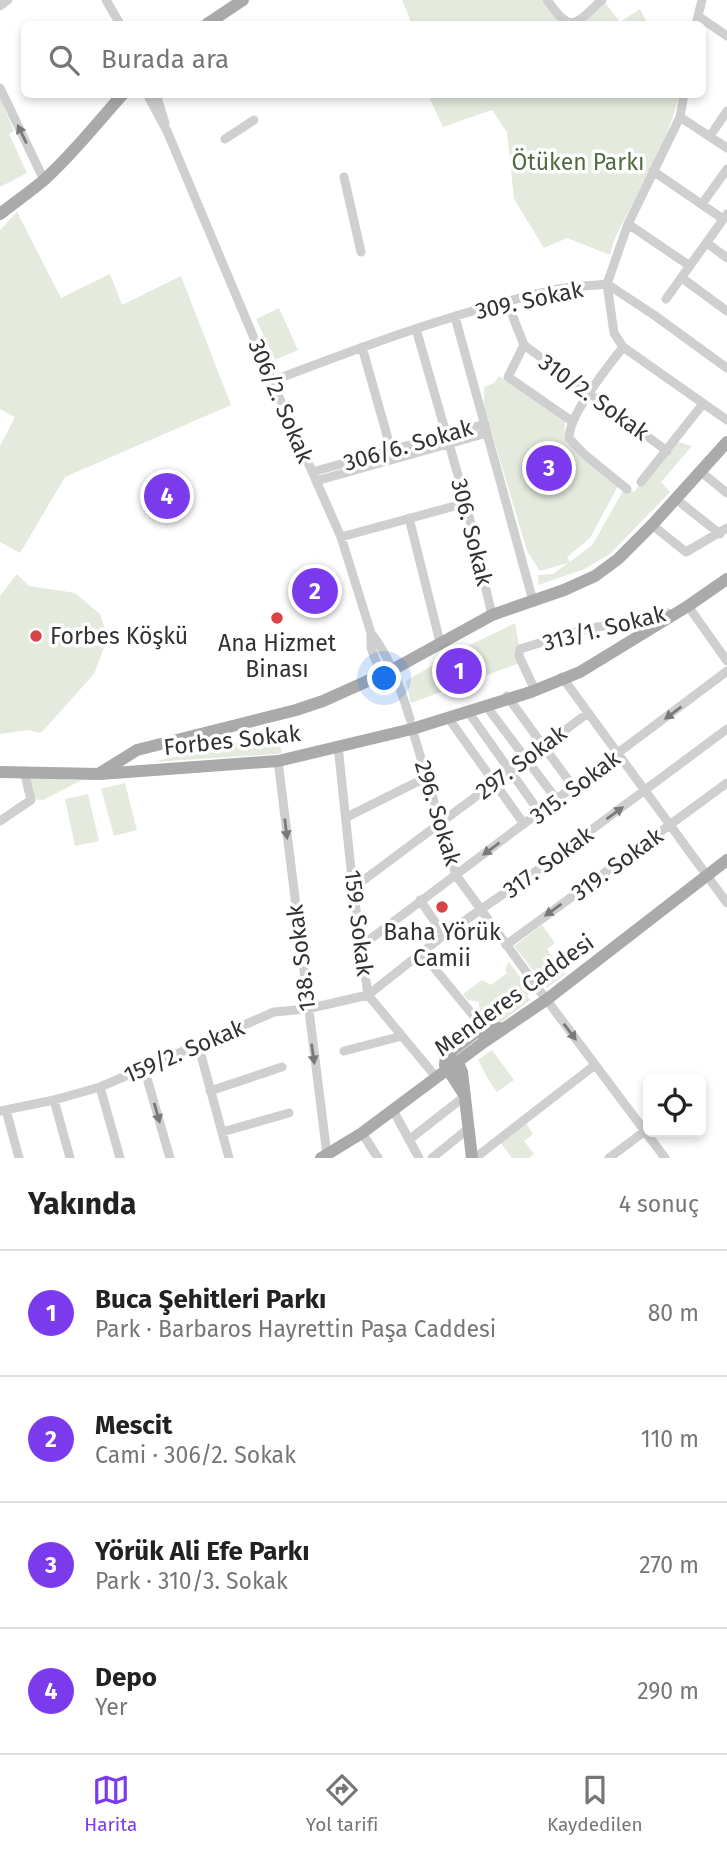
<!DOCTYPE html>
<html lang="tr">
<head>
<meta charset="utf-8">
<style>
  :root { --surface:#fff; --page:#f2f2f2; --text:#222; --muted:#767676; --line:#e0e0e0; --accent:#7c3aed }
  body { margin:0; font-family:"Fira Sans",sans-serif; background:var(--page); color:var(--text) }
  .controls { position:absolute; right:21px; bottom:21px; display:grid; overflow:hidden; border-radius:10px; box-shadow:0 4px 10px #0003 }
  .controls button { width:63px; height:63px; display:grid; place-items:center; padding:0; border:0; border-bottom:2px solid var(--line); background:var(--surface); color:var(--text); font:35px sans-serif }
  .you { position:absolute; left:385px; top:679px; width:24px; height:24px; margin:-18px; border:5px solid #fff; border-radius:50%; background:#1a73e8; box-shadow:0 0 0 10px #1a73e833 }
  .badge { display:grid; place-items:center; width:46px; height:46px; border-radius:50%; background:var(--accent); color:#fff; font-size:23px; font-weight:700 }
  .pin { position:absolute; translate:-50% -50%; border:4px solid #fff; box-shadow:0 2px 7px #0006 }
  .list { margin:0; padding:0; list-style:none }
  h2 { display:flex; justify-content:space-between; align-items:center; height:91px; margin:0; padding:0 28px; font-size:30px }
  h2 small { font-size:23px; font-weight:400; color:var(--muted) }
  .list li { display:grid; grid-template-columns:46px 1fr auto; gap:21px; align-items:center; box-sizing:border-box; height:126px; padding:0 28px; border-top:2px solid var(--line) }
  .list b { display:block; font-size:26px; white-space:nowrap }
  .list p { margin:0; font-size:23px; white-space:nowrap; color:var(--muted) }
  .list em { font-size:23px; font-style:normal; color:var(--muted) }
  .icon { flex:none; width:38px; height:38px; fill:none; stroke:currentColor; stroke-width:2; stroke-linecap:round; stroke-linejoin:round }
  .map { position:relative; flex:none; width:727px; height:1158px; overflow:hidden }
  .search { position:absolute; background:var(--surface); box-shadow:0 4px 10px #0003; left:21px; right:21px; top:21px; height:77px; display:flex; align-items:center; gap:18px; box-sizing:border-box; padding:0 24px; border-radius:10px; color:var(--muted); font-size:26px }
  .sheet { height:595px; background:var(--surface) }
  nav { display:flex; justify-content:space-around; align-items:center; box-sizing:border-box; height:98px; border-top:2px solid var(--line); background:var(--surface); font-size:19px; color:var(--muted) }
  nav a { display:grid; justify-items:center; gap:4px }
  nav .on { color:var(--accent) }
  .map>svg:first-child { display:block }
  .green { fill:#e4eade }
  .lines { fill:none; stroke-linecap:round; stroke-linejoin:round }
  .minor { stroke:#cfcfcf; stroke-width:9 }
  .major { stroke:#aaa; stroke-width:12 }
  .oneway { fill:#797979 }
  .poi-dot { fill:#d84447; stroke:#fff; stroke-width:2.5 }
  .labels { text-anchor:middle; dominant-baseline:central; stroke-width:7; stroke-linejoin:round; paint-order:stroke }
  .park-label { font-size:23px; fill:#536b42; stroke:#fff }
  .street-label { font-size:23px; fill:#323232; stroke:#fff }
  .poi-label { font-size:23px; fill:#323232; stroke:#fff }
</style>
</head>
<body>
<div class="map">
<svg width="727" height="1158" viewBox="0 0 727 1158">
  <rect width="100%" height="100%" fill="#fff"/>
  <path class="green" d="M402 0H547L569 24 603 0 620 22 640 9 648 24H412Z
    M428 95H679C671 131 651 168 634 201 625 220 614 234 610 255L567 238 544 248 514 199 507 132 492 110 443 127Z
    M0 98 14 131 9 134 27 173 0 187Z
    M17 212 61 298 110 274 122 305 181 276 231 405 65 477 20 553 0 542V446L15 417 0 409V230Z
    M279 308 298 350 275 360 256 319Z
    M499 376 565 422 564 439 581 456 619 484 590 538 567 557 570 562 593 544 625 487 634 492 674 441 692 446 661 482 670 492 611 553 585 569 538 585V575L553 574 568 563 540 571 527 551 484 406V387L494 383Z
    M17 574 29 586 75 593 100 614 108 637 94 674 41 733 28 730 0 734V596Z
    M515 623 522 662 411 703 406 681 456 652Z
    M277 734 282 753 277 754 152 762Z
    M29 778 82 780 43 800 32 799Z
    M125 783 137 830 114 836 101 789Z
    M88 794 99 841 75 846 65 799Z
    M542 925 555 943 547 949 565 974 547 988 514 946Z
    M509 962 531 992 527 996 530 1000 499 1024 489 1019 485 1021 480 1015 479 1002 468 1000 463 994 482 980 491 985 507 973 505 969Z
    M492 1050 514 1080 497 1092 488 1079 478 1060Z
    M526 1123 533 1134 524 1141 534 1154 529 1158H512L500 1142Z"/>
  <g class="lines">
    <path class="minor" d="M106 0 120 24
      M547 0C572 35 574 25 602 0
      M0 6 8 0
      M698 16 727 36
      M696 24 702 0
      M0 88 44 180
      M147 94 167 131 272 381 341 537 371 633C390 657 401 689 410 719
      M156 94 165 123
      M684 94 680 117 628 224 607 284 614 333 623 347 727 420
      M680 117 727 148
      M710 136 727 111
      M225 139 254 120
      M653 171 723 219
      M344 177 361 252
      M702 204 727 169
      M628 224 690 266
      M707 243 727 258
      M682 278 727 311
      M607 284 654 315 727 368
      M666 299 727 214
      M507 302 524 345 667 451
      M416 329 466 503 492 615
      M524 345 508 377 573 422
      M362 347 392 453
      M623 347C608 367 569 414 569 438L584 454 627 489
      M272 381C364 346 457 311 554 290 571 286 590 286 607 284
      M487 433 533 601
      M312 472 485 424
      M701 472 727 493
      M316 481 487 433 455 317
      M641 482 702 405
      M676 499 720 534
      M409 518 440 642
      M652 525 686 552 727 528
      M341 537 466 503
      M684 607 688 606 727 661
      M371 633V648L381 675
      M562 677 727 903
      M533 686 519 656 520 649 578 631 668 613
      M507 696 574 788
      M487 707 557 800
      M469 713 540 813
      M449 719 524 824
      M411 725 456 875 540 991 665 1158
      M338 746 353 888 368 995 436 1077
      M278 761 327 1155
      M347 817 427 777
      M0 821 31 800 24 771
      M353 888 588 713
      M420 900 444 935
      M506 945 727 783
      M361 946 727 671
      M422 953 486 1031
      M198 1044 229 1158
      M344 1051 402 1036
      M144 1068 170 1158
      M100 1087 120 1158
      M210 1091 282 1067
      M54 1100 70 1158
      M6 1110 19 1158
      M393 1110 419 1158
      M0 1111 54 1100 100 1087 274 1012 307 1009 368 995 444 935 532 874 727 729
      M222 1132 289 1113
      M362 1133 378 1158
      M410 1139 465 1096
      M432 1158 469 1128
      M475 1158 595 1065
      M609 1158 645 1131"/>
    <path class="major" d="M207 24 243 0
      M0 214C15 202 30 192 44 180 73 154 97 123 123 94
      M0 772 100 774 278 761 412 729 531 692 580 672 688 606 727 579
      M100 773 137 750 296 710 323 701 392 670 492 615 564 590 595 576 618 559 652 525 727 442
      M457 1061 462 1072 472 1158
      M465 1096 445 1065 446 1055 475 1033 499 1028
      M321 1158 362 1133 484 1042 546 1000 727 860"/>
  </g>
  <defs><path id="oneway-solid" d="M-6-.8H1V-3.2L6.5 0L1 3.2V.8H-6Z" transform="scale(1.75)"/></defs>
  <g class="oneway">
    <use href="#oneway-solid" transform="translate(22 134) rotate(-116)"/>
    <use href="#oneway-solid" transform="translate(673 713) rotate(143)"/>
    <use href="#oneway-solid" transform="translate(615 813) rotate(-36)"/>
    <use href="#oneway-solid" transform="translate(286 829) rotate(83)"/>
    <use href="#oneway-solid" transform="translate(491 849) rotate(143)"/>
    <use href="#oneway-solid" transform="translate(553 910) rotate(144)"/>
    <use href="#oneway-solid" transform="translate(570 1032) rotate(53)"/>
    <use href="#oneway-solid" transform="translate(313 1054) rotate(82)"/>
    <use href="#oneway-solid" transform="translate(157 1113) rotate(74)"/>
  </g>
  <g class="poi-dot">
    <circle cx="277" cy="618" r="7"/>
    <circle cx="36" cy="636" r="7"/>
    <circle cx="442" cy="907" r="7"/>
  </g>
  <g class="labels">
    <g class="park-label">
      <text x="578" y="162">Ötüken Parkı</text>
    </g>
    <g class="street-label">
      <text transform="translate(529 300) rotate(-12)">309. Sokak</text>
      <text transform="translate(594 397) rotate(36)">310/2. Sokak</text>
      <text transform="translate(281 401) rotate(67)">306/2. Sokak</text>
      <text transform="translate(408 445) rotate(-16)">306/6. Sokak</text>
      <text transform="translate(472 532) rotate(76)">306. Sokak</text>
      <text transform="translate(604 628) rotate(-14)">313/1. Sokak</text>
      <text transform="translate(232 740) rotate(-6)">Forbes Sokak</text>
      <text transform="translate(521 762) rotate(-37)">297. Sokak</text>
      <text transform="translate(575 787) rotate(-37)">315. Sokak</text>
      <text transform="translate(438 813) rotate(73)">296. Sokak</text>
      <text transform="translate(548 862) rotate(-36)">317. Sokak</text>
      <text transform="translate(617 864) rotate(-36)">319. Sokak</text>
      <text transform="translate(359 923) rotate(83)">159. Sokak</text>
      <text transform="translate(301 958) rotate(-97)">138. Sokak</text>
      <text transform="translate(514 995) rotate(-36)">Menderes Caddesi</text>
      <text transform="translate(184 1051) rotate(-23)">159/2. Sokak</text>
    </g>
    <g class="poi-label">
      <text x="50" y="636" text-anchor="start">Forbes Köşkü</text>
      <text x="277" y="643">Ana Hizmet<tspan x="277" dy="26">Binası</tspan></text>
      <text x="442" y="932">Baha Yörük<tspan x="442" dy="26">Camii</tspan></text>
    </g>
  </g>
</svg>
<div class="controls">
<button><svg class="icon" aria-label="locate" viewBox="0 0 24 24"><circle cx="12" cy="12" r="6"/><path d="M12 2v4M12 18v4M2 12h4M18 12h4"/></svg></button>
</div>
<div class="you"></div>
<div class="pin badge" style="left:459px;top:671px">1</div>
<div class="pin badge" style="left:315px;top:591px">2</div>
<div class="pin badge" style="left:549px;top:468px">3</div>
<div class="pin badge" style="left:167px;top:496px">4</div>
<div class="search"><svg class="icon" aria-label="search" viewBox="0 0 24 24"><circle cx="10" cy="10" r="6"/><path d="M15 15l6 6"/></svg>Burada ara</div>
</div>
<section class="sheet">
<h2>Yakında<small>4 sonuç</small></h2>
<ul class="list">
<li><span class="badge">1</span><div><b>Buca Şehitleri Parkı</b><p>Park · Barbaros Hayrettin Paşa Caddesi</p></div><em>80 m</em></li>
<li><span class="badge">2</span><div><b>Mescit</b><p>Cami · 306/2. Sokak</p></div><em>110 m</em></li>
<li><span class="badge">3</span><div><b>Yörük Ali Efe Parkı</b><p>Park · 310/3. Sokak</p></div><em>270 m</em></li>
<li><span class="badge">4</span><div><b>Depo</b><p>Yer</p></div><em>290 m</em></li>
</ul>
</section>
<nav>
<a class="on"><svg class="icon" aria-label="map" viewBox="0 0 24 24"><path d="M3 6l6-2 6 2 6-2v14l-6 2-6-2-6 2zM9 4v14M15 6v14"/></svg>Harita</a>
<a><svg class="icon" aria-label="directions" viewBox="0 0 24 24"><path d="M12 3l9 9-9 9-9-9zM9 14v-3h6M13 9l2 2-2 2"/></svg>Yol tarifi</a>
<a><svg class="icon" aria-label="saved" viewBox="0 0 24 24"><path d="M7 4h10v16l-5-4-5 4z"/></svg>Kaydedilen</a>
</nav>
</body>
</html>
